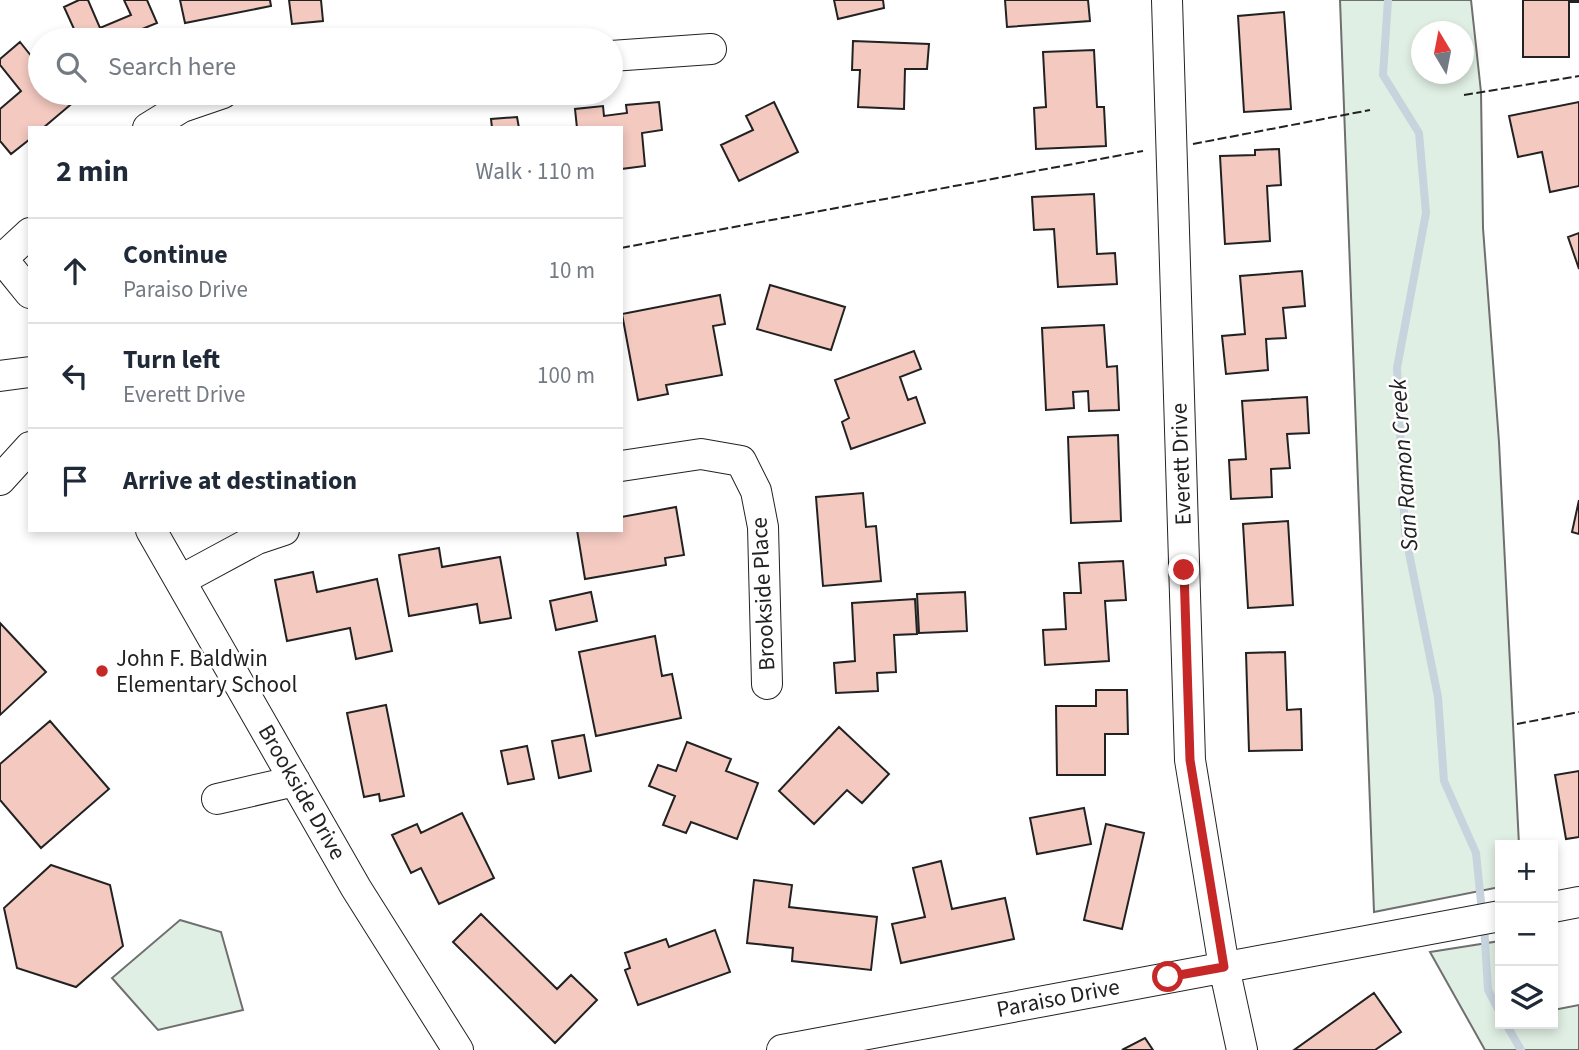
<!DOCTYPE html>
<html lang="en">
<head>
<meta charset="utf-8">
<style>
  :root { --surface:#fff; --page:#f6f6f7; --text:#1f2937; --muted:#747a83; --line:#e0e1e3 }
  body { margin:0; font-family:"Source Sans 3",sans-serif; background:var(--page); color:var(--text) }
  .controls { position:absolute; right:21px; bottom:21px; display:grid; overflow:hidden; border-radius:0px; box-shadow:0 4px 10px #0003 }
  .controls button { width:63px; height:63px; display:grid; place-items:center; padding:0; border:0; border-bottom:2px solid var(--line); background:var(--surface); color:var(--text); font:35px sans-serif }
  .compass { position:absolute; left:1411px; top:21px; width:63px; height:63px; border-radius:50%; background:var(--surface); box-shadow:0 4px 10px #0003; rotate:350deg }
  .stop { position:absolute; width:21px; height:21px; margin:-16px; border:5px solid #c62828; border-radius:50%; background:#fff }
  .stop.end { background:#c62828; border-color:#fff; box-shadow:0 2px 7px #0008 }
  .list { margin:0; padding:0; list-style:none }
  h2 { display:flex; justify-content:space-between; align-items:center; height:91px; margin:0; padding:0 28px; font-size:30px }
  h2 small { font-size:23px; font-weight:400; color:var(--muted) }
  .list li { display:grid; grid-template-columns:46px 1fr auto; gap:21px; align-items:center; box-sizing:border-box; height:105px; padding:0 28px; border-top:2px solid var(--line) }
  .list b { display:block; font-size:26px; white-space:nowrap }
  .list p { margin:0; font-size:23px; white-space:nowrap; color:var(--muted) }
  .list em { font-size:23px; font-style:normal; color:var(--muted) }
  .icon { flex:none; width:38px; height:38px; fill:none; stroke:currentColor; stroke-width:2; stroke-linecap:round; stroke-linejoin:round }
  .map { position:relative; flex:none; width:1579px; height:1050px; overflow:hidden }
  .search { position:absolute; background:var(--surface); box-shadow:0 4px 10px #0003; left:28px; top:28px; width:595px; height:77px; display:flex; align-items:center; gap:18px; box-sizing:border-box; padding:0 24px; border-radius:38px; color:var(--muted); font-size:26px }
  .panel { position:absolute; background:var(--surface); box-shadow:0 4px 10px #0003; left:28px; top:126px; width:595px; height:406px; border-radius:0px }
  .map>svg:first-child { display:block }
  .green { fill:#e0efe3; stroke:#6f6f6f; stroke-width:2; fill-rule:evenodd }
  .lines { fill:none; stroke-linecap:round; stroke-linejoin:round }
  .stream { stroke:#c7d3dd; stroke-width:8 }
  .building { fill:#f3c9c0; stroke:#222; stroke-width:2 }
  .minor-casing { stroke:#222; stroke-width:32 }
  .minor { stroke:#fff; stroke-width:30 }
  .fence { stroke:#222; stroke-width:2; stroke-dasharray:9 3.5; stroke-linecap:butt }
  .route { stroke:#c62828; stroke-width:9 }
  .poi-dot { fill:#c62828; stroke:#fff; stroke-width:2.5 }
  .labels { text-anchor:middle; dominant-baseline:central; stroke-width:5; stroke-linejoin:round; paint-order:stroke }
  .street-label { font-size:23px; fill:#222; stroke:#fff }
  .poi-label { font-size:23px; fill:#222; stroke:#fff; text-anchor:start }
  .water-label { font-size:24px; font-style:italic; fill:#222; stroke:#fff }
</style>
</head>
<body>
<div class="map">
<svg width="1579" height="1050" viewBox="0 0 1579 1050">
  <rect width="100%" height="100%" fill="#fff"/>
  <path class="green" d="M1340 0H1471L1481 92 1483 228 1499 442 1519 845H1500V887L1374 912ZM1422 32H1464V74H1422Z
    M180 920 221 932 243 1010 158 1030 112 978Z
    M1500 941V1024H1553V1010L1579 1005V1050H1485L1430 952Z"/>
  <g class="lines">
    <path class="stream" d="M1388 0 1383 75 1419 133 1426 213 1397 368 1405 533 1438 697 1444 781 1476 853 1482 912
      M1484 925 1488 990 1500 1013
      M1506 1024 1521 1050"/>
  </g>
  <path class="building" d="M79 0H88L100 28 131 15 124 0H147L157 23 142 29 147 40H79L64 7Z
    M180 0H270L271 6 185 23Z
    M289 0H321L323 21 292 24Z
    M834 0H883L884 8 838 19Z
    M1005 0H1088L1090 21 1007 27Z
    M1523 0H1579V2H1569V57H1523Z
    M1284 12 1291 109 1244 112 1238 16Z
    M853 41 929 44 927 69H905L904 109 858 107 860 70H852Z
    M20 42 40 67V93H80L82 95 43 128H30V139L11 154 0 141V109L21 91 0 65V59Z
    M1094 50 1097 107H1104L1106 146 1036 149 1034 108 1046 107 1043 52Z
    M659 102 662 130 642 133 645 166 621 169V128H577L575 109 603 106 604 116 627 113 626 105Z
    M774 102 798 152 739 181 721 145 753 130 746 116Z
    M1579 102V186L1550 192 1542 152 1518 157 1509 116Z
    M517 117 519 128H492L491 119Z
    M1279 149 1281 185 1267 186 1270 241 1225 244 1220 156 1255 155V150Z
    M1094 194 1097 254 1115 253 1117 284 1058 287 1054 229 1034 230 1032 197Z
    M1579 233V269L1568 237Z
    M1302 271 1305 306 1283 308 1286 338 1266 339 1268 370 1226 374 1222 336 1245 334 1240 276Z
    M770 285 845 307 831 350 757 329Z
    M720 295 725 324 713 326 722 375 666 385 668 394 638 400 622 314Z
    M1104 325 1107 367 1117 366 1119 410 1089 411 1088 391 1073 392 1074 408 1046 410 1042 328Z
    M914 351 921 369 900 377 908 400 916 397 925 423 851 449 842 422 849 418 835 380Z
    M1307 397 1309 433 1287 434 1290 468 1271 469 1272 497 1231 499 1229 460 1246 459 1242 401Z
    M1118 435 1121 521 1071 523 1068 437Z
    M863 493 866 527 876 526 881 581 823 586 816 497Z
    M1579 500V534L1572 532Z
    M676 507 684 555 665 558 666 565 585 579 577 530H621V517Z
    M1288 521 1293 605 1248 608 1243 524Z
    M439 548 442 567 500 557 511 618 480 623 477 604 409 616 399 555Z
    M1123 561 1126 600 1105 601 1109 661 1045 665 1043 630 1066 629 1064 593H1081L1079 563Z
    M313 572 317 592 377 579 392 651 356 659 350 628 287 641 275 580Z
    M591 592 597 621 556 630 550 601Z
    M965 592 967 631 919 633 917 594Z
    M915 599 917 634 894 635 896 672 877 673 878 691 836 693 834 663 855 661 852 603Z
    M0 623 46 672 0 715Z
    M655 636 662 676 672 674 681 718 596 736 579 652Z
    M1285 652 1287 710 1301 709 1302 750 1249 751 1246 653Z
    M1096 690H1127L1128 734H1105V775H1057L1056 706H1096Z
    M386 705 404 796 380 801 379 794 364 797 347 713Z
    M50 721 109 789 41 848 0 800V764Z
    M839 727 889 774 862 803 847 790 814 824 779 791Z
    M584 735 591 771 559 778 552 741Z
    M687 742 731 759 726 771 758 783 737 839 691 822 686 833 663 825 675 796 649 786 658 765 676 771Z
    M527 746 534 779 508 784 501 751Z
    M1579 771V837L1566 839 1555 775Z
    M1084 808 1091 844 1037 854 1030 818Z
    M462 813 494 878 439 904 421 868 411 873 392 835 417 824 421 833Z
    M1106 824 1144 833 1122 929 1084 920Z
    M941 861 952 909 1005 898 1014 939 901 963 892 924 925 917 913 868Z
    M51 865 110 885 123 946 76 987 17 968 4 908Z
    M754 880 792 885 789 907 877 917 871 970 792 961 793 948 747 943Z
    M481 914 557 989 571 975 597 1000 555 1043 453 942Z
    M715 930 730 972 638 1005 625 970 630 968 625 953 666 939 669 947Z
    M1374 993 1401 1032 1375 1050H1294Z
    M1145 1038 1153 1050H1122Z"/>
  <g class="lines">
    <defs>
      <path id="minor" d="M1167 0 1190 760 1224 967 1242 1050
        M611 56 711 49
        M148 128 182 107 223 93
        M0 256 30 293
        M3 258 30 233
        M0 376 30 372
        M621 466 701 454 741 461 756 491 763 527 767 684
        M0 480 30 447
        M151 530 356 888 458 1050
        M181 580 257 539 284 530
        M217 799 295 781
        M1553 907 1579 902
        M782 1050 1500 916"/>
    </defs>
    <use href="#minor" class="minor-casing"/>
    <use href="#minor" class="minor"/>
    <path class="fence" d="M1464 95 1579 76
      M1193 144 1370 110
      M621 248 1143 151
      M1517 724 1579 712"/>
  </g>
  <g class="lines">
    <path class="route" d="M1168 977 1224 967 1190 760 1184 570"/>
  </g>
  <circle class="poi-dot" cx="102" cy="671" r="7"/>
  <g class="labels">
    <g class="street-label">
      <text transform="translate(1181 464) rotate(-92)">Everett Drive</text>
      <text transform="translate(763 594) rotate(-93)">Brookside Place</text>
      <text transform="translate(302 792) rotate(60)">Brookside Drive</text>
      <text transform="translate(1058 998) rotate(-11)">Paraiso Drive</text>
    </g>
    <g class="poi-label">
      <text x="116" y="658">John F. Baldwin<tspan x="116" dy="26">Elementary School</tspan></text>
    </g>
    <g class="water-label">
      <text transform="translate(1404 465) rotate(-94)">San Ramon Creek</text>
    </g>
  </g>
</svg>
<div class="controls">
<button>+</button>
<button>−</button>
<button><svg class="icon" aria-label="layers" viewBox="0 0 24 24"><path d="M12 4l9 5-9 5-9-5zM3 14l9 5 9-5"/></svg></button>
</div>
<svg class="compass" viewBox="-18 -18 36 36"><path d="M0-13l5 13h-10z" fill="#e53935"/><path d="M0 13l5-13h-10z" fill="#747a83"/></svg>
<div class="stop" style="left:1168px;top:977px"></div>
<div class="stop end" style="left:1184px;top:570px"></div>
<div class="search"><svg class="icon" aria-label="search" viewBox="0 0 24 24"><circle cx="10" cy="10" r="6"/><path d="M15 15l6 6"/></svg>Search here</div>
<section class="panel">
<h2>2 min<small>Walk · 110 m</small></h2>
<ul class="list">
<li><svg class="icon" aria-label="ahead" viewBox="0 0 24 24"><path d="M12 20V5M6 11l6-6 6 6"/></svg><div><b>Continue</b><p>Paraiso Drive</p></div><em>10 m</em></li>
<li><svg class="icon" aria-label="left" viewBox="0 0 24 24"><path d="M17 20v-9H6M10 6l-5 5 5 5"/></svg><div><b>Turn left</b><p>Everett Drive</p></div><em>100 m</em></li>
<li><svg class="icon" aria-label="arrive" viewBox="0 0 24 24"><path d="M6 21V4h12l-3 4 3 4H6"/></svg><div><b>Arrive at destination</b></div></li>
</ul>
</section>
</div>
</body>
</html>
